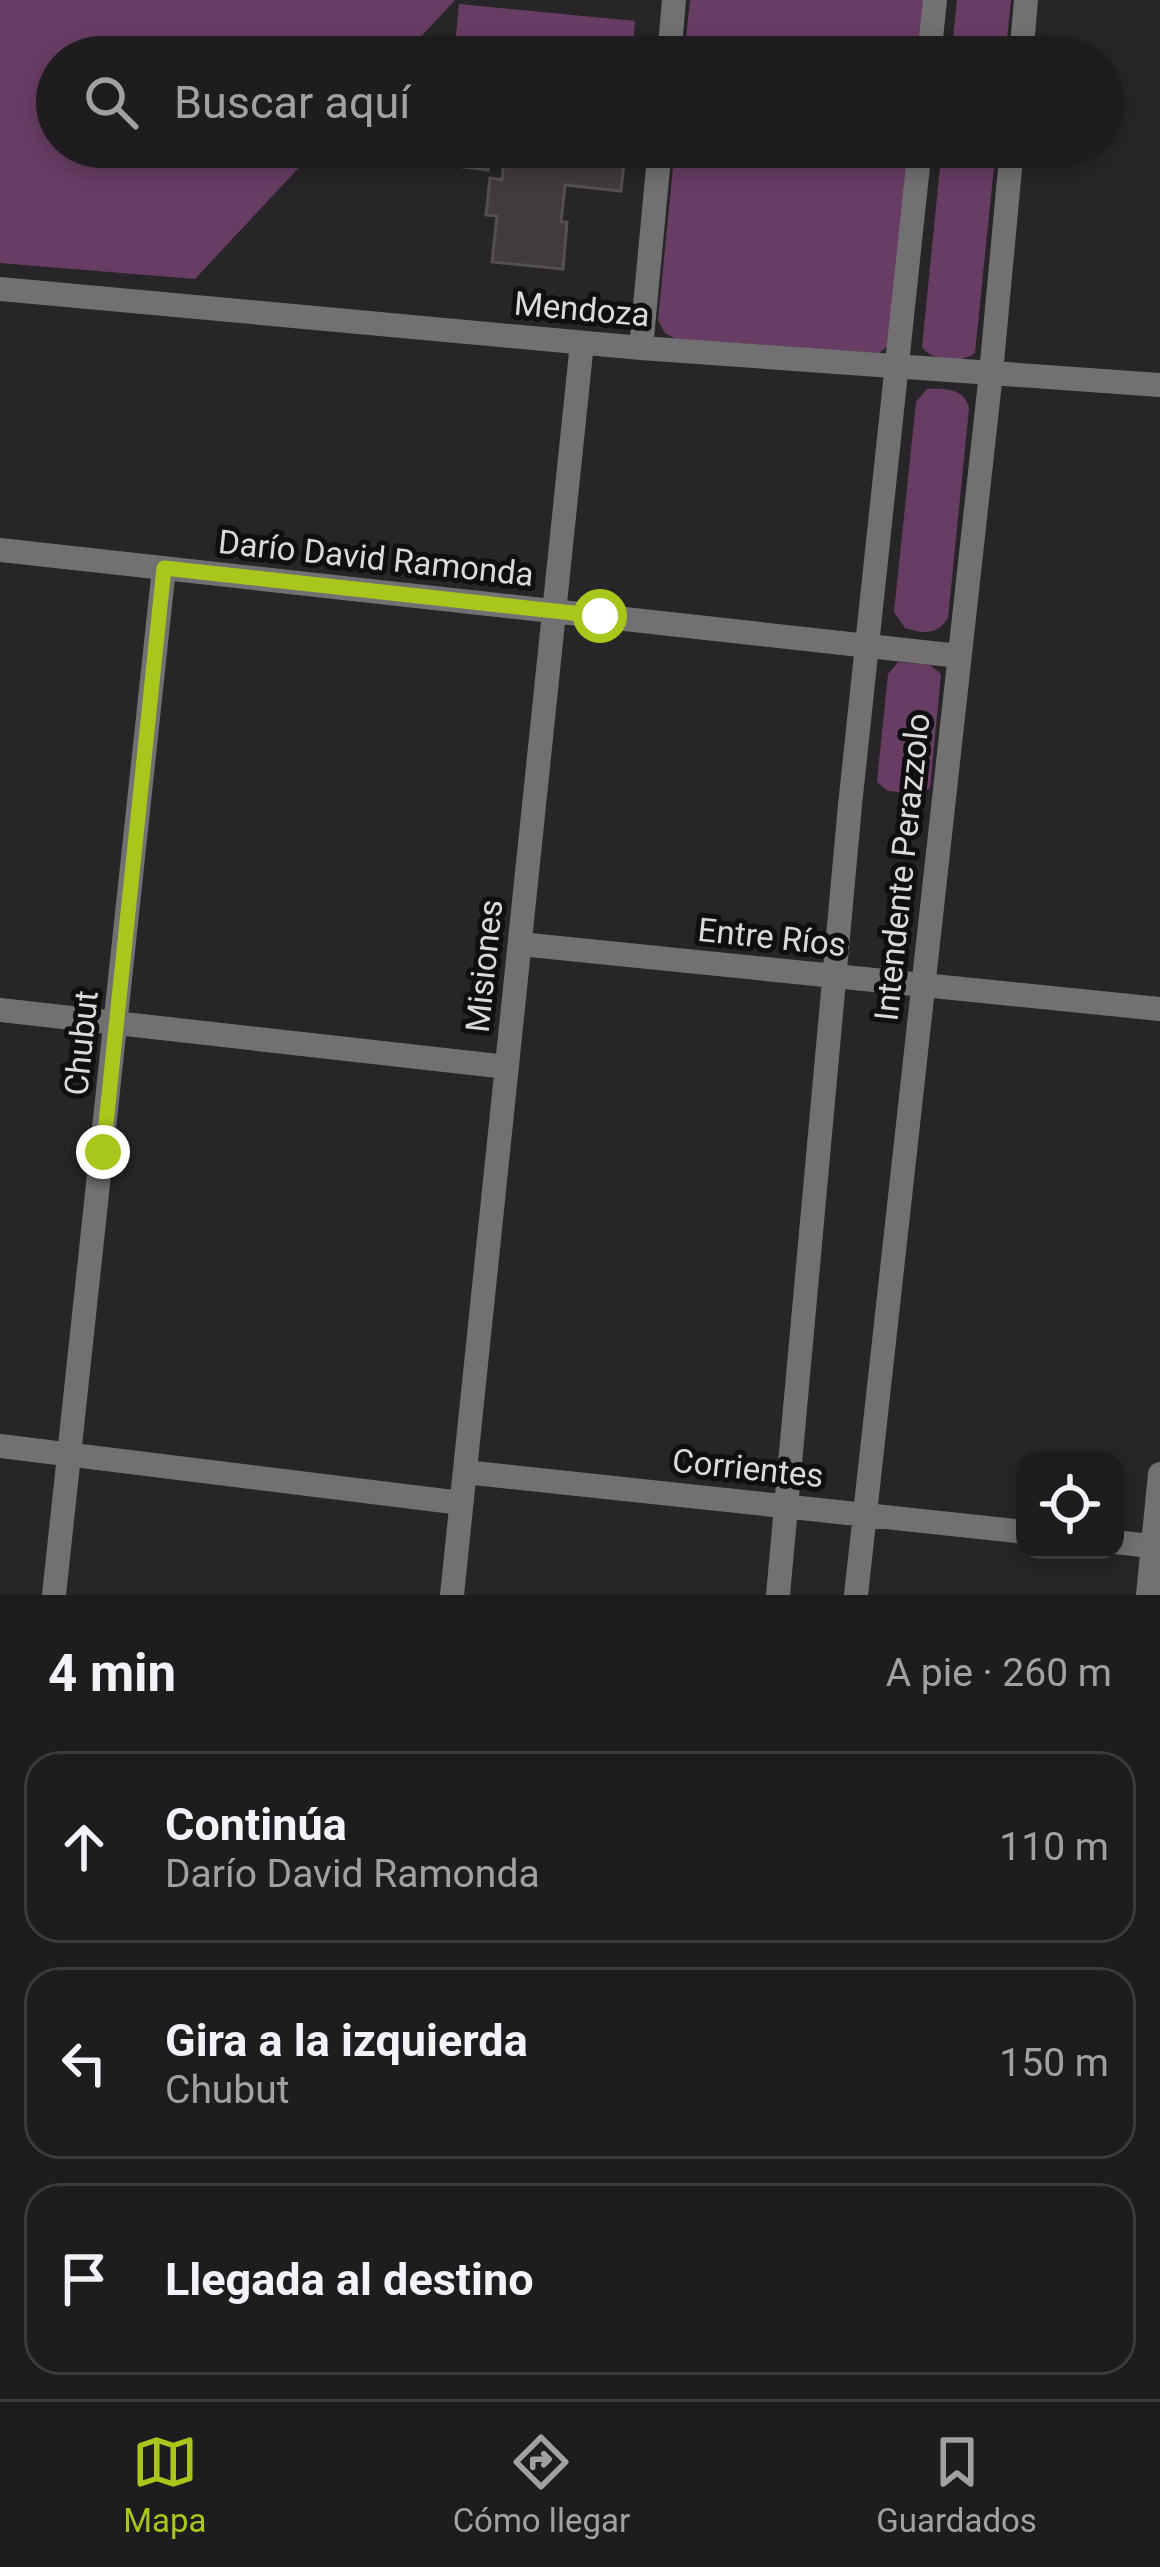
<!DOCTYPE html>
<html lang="es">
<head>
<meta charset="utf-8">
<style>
  :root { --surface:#1e1c1e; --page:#262527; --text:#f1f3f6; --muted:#a1a1a4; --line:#3c3a3c; --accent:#a8c71c }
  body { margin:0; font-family:Roboto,sans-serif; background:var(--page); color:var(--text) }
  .controls { position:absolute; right:36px; bottom:36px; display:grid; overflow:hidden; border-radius:24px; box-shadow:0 6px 18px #0003 }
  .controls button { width:108px; height:108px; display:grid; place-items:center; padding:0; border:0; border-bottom:3px solid var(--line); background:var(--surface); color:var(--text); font:60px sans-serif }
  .stop { position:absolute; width:36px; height:36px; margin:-27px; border:9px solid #a8c71c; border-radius:50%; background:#fff }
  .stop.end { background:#a8c71c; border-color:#fff; box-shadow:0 3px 12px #0008 }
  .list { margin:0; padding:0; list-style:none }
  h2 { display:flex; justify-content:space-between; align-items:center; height:156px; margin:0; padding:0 48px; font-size:51px }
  h2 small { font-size:39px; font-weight:400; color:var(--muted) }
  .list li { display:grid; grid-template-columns:78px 1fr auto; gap:36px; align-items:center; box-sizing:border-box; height:192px; margin:0 24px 24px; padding:0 24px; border:3px solid var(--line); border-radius:36px }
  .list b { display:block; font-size:45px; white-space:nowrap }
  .list p { margin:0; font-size:39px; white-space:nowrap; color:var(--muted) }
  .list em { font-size:39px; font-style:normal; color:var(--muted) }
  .icon { flex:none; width:66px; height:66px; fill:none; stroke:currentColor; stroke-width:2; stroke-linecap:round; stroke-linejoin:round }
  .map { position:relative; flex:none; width:1160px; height:1595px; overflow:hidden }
  .search { position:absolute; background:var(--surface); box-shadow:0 6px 18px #0003; left:36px; right:36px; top:36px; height:132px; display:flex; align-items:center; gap:30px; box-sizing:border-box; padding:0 42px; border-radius:66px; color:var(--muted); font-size:45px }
  .sheet { height:804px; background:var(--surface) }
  nav { display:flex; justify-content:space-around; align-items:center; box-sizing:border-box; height:168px; border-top:3px solid var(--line); background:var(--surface); font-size:33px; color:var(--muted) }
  nav a { display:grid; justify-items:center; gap:6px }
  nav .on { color:var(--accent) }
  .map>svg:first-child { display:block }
  .green { fill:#683d64 }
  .building { fill:#3f3b3e; stroke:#534f53; stroke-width:3 }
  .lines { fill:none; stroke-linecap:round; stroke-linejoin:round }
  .street { stroke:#727072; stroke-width:24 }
  .route { stroke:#a8c71c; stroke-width:15 }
  .labels { text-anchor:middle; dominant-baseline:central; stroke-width:10; stroke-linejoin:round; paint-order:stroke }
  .street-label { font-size:33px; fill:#dcd9db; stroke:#100e10 }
</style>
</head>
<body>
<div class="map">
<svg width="1160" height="1595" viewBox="0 0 1160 1595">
  <rect width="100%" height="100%" fill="#282528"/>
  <path class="green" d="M0 0H455L402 57H57V147H318L195 279 0 263Z
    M690 0H926L920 57H684Z
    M957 0H1011L1005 57H951Z
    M459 4 635 21 632 57H454Z
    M675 147H911L889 345 879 353 676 339 665 333 658 320Z
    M942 147H996L975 353C962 364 931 361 922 347Z
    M927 389C944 388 966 388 969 409L948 618C938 635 923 634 905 628L894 612 916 402Z
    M898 662 930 665 941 674 930 788 921 794 888 791 877 782 888 674Z"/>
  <path class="building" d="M449 147H491L488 170 447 165Z
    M505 147 625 154 621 191 565 185 561 222H567L563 269 492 262 497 216 486 215 490 178 502 180Z"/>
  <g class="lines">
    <path class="street" d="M669 57 674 0
      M929 57 935 0
      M1021 57 1026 0
      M0 289 641 348 1160 385
      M641 348 660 147
      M0 550 959 656
      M520 944 1160 1009
      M0 1010 507 1067
      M0 1446 461 1503
      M465 1472 1025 1532
      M1115 1542 1160 1547
      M54 1595 164 568
      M452 1595 582 343
      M778 1595 850 805 920 147
      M856 1595 991 373 1012 147
      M1148 1595 1160 1474"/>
  </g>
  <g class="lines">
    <path class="route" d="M103 1152 164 568 600 616"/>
  </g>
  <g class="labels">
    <g class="street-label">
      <text transform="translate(582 309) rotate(5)">Mendoza</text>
      <text transform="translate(376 558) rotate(6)">Darío David Ramonda</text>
      <text transform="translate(902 867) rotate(-84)">Intendente Perazzolo</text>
      <text transform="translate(772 937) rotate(6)">Entre Ríos</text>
      <text transform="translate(484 966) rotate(-84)">Misiones</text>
      <text transform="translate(81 1043) rotate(-84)">Chubut</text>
      <text transform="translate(748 1468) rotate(6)">Corrientes</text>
    </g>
  </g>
</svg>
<div class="controls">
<button><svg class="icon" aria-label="locate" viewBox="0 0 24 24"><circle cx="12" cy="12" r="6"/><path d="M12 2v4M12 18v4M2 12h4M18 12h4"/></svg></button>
</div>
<div class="stop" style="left:600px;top:616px"></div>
<div class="stop end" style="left:103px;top:1152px"></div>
<div class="search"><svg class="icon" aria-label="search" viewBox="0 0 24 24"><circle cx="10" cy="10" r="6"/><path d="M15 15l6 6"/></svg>Buscar aquí</div>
</div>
<section class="sheet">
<h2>4 min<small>A pie · 260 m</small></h2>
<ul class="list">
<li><svg class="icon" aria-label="ahead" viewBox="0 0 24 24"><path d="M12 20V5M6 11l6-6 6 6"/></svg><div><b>Continúa</b><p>Darío David Ramonda</p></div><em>110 m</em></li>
<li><svg class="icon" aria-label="left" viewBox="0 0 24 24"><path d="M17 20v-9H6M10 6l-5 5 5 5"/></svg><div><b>Gira a la izquierda</b><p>Chubut</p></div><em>150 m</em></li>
<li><svg class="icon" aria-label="arrive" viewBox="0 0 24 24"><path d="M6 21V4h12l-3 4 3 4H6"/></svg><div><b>Llegada al destino</b></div></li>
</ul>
</section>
<nav>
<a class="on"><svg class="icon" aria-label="map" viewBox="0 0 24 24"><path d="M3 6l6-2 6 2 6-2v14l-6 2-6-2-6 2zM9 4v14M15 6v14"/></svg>Mapa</a>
<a><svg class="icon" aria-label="directions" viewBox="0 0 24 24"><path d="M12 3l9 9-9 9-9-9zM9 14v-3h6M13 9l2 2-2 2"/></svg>Cómo llegar</a>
<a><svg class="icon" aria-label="saved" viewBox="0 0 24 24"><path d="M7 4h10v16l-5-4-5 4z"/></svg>Guardados</a>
</nav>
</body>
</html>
